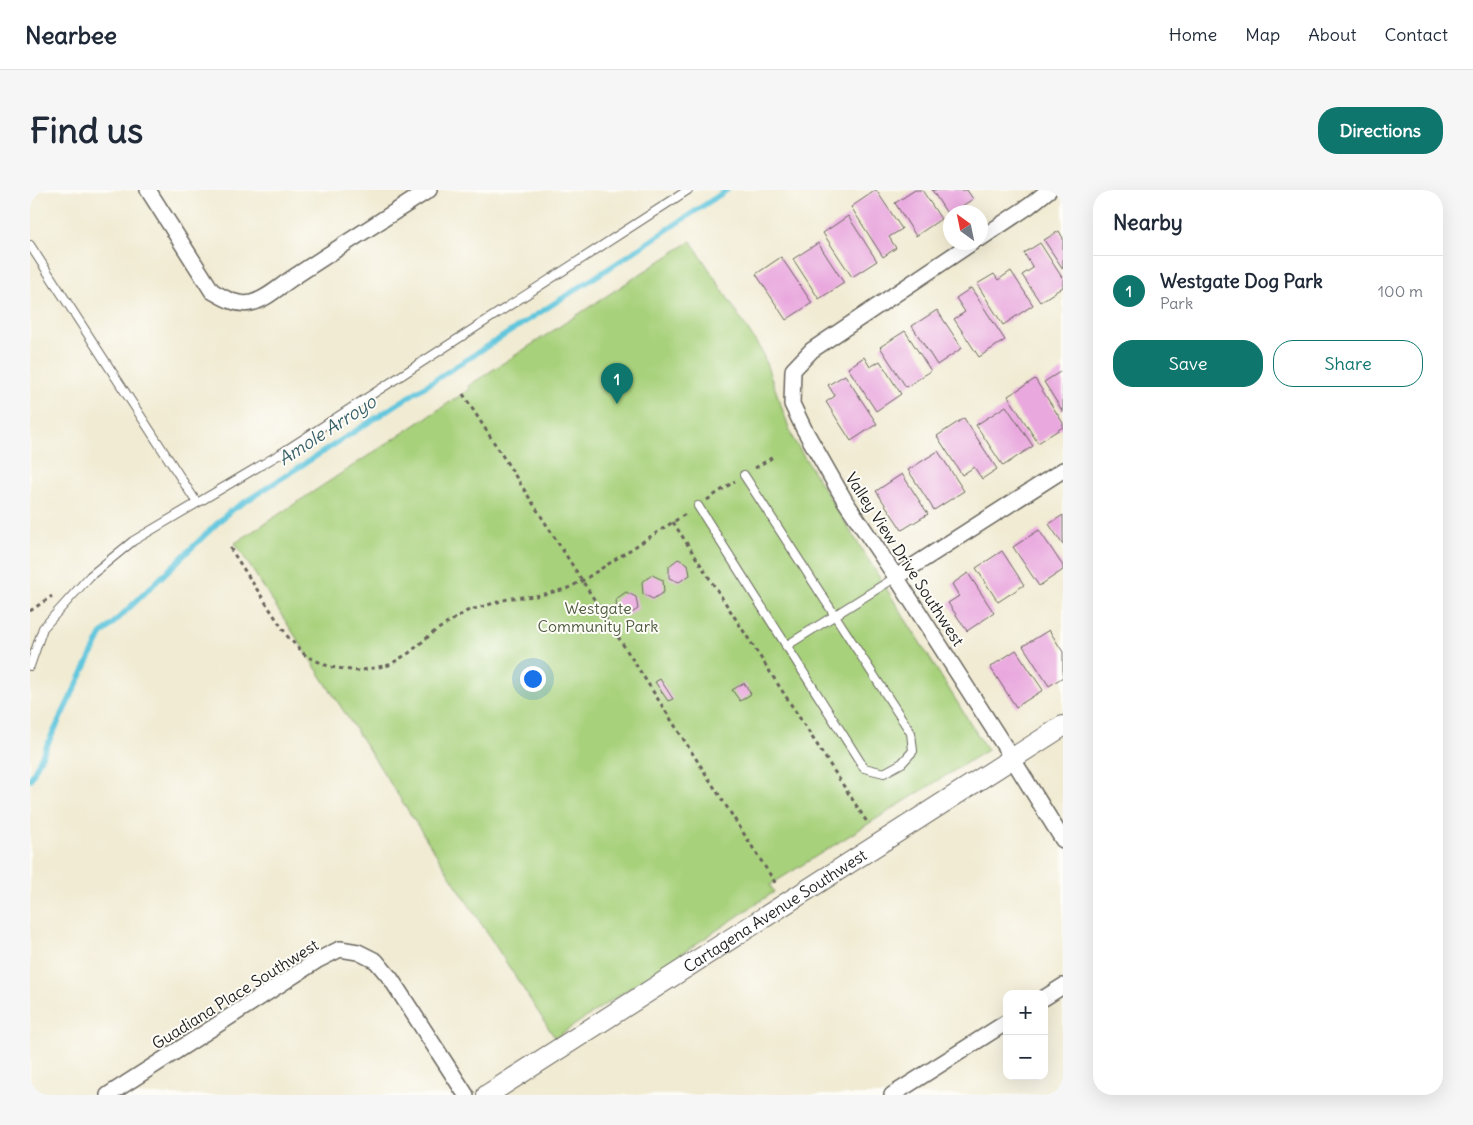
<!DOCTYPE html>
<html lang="en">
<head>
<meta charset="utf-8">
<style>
  :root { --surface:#fff; --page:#f6f6f7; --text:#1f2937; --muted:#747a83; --line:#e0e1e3; --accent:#0f766e }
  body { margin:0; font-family:Delius,sans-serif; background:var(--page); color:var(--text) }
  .controls { position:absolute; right:15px; bottom:15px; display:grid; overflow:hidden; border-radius:10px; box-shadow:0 5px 20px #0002 }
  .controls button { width:45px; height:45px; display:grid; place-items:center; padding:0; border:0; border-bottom:1px solid var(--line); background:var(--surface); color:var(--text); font:25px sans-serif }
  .compass { position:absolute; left:913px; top:15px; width:45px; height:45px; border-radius:50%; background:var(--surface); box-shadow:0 5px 20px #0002; rotate:327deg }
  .you { position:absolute; left:502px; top:488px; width:18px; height:18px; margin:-12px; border:4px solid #fff; border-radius:50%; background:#1a73e8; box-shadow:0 0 0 8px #1a73e833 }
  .badge { display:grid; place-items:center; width:32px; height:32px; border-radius:50%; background:var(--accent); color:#fff; font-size:16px; font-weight:700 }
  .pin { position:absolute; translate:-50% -41px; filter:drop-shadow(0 1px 2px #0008) }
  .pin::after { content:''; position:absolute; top:26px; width:18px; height:15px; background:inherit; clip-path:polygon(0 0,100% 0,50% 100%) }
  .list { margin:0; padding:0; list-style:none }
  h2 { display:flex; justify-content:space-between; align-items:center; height:65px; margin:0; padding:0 20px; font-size:21px }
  h2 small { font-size:16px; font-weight:400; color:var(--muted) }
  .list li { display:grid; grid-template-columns:32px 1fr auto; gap:15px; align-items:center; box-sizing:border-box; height:70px; padding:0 20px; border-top:1px solid var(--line) }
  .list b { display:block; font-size:19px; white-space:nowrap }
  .list p { margin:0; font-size:16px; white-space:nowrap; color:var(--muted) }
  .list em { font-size:16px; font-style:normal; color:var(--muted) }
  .actions { display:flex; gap:10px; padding:15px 20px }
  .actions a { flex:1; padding:11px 0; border:1px solid var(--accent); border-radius:20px; text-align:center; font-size:18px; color:var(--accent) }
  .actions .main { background:var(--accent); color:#fff }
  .map { position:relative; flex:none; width:1033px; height:905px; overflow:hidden; border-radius:20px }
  header { display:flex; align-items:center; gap:30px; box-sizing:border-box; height:70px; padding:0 25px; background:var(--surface); border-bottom:1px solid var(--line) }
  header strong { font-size:24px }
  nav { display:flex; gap:28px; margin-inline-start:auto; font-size:18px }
  .intro { display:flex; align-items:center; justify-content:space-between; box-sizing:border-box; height:120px; padding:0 30px }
  h1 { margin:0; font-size:35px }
  .button { padding:12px 22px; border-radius:20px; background:var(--accent); color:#fff; font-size:18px; font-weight:700 }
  main { display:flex; gap:30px; padding:0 30px }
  aside { flex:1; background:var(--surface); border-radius:20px; box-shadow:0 5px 20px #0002 }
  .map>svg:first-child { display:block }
  .green { fill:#a8d17c; stroke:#62764c }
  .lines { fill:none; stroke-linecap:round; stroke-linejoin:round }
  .stream { stroke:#60c6dd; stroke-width:5.5 }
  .building { fill:#e9a8de }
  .service-casing { stroke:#67645c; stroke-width:10 }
  .minor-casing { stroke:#67645c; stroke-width:18 }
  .tertiary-casing { stroke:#67645c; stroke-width:22 }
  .path { stroke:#67645c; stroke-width:3; stroke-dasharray:4 4; stroke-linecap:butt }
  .service { stroke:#fff; stroke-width:8 }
  .minor { stroke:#fff; stroke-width:15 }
  .tertiary { stroke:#fff; stroke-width:20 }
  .labels { text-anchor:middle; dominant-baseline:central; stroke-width:4; stroke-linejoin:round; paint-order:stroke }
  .street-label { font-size:16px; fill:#1c1c1c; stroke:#fdfcf7 }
  .park-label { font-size:16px; fill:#4d5b3e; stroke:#fdfcf7 }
  .water-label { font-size:18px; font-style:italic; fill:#376069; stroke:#fdfcf7 }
</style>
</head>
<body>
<header>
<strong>Nearbee</strong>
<nav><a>Home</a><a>Map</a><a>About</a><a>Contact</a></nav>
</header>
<div class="intro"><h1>Find us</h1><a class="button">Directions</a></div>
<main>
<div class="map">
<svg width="1033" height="905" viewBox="0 0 1033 905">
  <rect width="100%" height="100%" fill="#fdfcf7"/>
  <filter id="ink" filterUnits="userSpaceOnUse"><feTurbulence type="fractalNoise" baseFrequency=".02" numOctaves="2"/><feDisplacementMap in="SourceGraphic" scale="10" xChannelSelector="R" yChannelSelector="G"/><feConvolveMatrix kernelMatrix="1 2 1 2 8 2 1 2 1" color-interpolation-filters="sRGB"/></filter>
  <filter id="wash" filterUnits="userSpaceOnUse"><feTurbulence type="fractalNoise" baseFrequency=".0096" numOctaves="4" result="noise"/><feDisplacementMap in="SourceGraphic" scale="20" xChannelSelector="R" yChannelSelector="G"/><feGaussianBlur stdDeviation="1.12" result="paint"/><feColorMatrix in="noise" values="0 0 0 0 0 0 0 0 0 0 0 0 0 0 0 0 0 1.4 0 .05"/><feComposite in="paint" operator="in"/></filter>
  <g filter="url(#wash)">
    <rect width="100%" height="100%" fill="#f1ebd3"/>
    <path class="green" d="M661 51 732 162 763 249 957 560 740 695 744 702 525 848 205 353 440 199 438 196Z"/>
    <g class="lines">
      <path class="stream" d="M0 590 71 445 199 322 587 73 697 0"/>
    </g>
    <g id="blocks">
      <path class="building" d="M846 0 872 39 859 47 866 58 853 67 821 17Z
        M885 0H892L911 29 886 46 865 13Z
        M902 0H937L943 9 918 25Z
        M818 26 847 71 822 87 793 43Z
        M1029 41 1033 48V79L1014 50Z
        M788 53 814 93 789 109 763 69Z
        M1010 53 1033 89V97L1010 112 992 85 1003 78 994 63Z
        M751 67 782 113 756 130 726 84Z
        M981 81 1003 115 973 135 947 94 964 84 968 90Z
        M941 98 975 150 949 167 924 129 935 122 926 108Z
        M907 120 932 158 907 175 882 136Z
        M875 141 901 181 876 197 850 157Z
        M834 167 840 177 850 171 871 204 846 221 818 178Z
        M1033 180V222L1014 192Z
        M815 185 847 234 821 251 796 212 805 206 798 195Z
        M1005 189 1033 233V237L1008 253 978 206Z
        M976 216 1003 256 973 276 946 235Z
        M934 228 967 279 952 289 944 277 932 285 907 246Z
        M908 261 934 301 904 320 878 280Z
        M872 284 898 324 872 340 846 301Z
        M1033 325V355L1019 334Z
        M1009 340 1033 376V380L1009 396 983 357Z
        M972 361 994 395 968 412 946 378Z
        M648 369 658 374 660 385 649 392 639 388V376Z
        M938 383 964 423 937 441 918 413 929 406 922 394Z
        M622 385 633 390 634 402 623 409 613 404 612 392Z
        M596 402 606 407 608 419 597 426 587 421 586 409Z
        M1019 440 1033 462V487L1019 496 993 456Z
        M986 460 1013 500 986 517 960 477Z
        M630 489 643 509 638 511 625 492Z
        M714 493 721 504 710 511 702 500Z"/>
    </g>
  </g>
  <g filter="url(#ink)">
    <use href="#blocks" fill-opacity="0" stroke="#67645c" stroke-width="1"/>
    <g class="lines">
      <defs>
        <path id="service" d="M0 55 167 313
          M668 316 834 578 854 583 872 573 883 561 881 543 714 285
          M756 456 866 387
          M0 476 13 438 60 386 103 351 250 264 658 0"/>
        <path id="minor" d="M118 0 182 101C194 108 207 116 221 113 238 109 252 94 267 85 311 56 355 28 399 0
          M951 48 999 16 1019 0
          M943 52 782 160 763 180 762 214 774 239 815 311 866 387 982 568 1033 650
          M866 387 1033 280
          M1014 808 1033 796
          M78 905 288 770 310 759 328 762 346 771 361 789 436 905
          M862 905 977 832"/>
        <g id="tertiary">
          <path id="s1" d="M457 905 1033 536"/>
        </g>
      </defs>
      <use href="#service" class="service-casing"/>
      <use href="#minor" class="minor-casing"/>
      <use href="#tertiary" class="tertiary-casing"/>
      <path class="path" d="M433 204 746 694
        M725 278 743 267
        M677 310 705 291
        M643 332 837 632
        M200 358 258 447 276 466 300 477 328 481 359 475 379 463 405 441 437 421 481 408 506 406 536 399 552 391 657 323
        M0 421 22 406"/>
      <use href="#service" class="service"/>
      <use href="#minor" class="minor"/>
      <use href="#tertiary" class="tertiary"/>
    </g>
  </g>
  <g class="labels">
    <g class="street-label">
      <text transform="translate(875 369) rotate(57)">Valley View Drive Southwest</text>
      <text stroke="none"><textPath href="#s1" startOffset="342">Cartagena Avenue Southwest</textPath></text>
      <text transform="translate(205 804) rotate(-32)">Guadiana Place Southwest</text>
    </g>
    <g class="park-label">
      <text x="568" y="418">Westgate<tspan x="568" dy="18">Community Park</tspan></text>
    </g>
    <g class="water-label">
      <text transform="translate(297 240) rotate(-33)">Amole Arroyo</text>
    </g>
  </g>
</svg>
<div class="controls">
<button>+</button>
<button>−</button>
</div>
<svg class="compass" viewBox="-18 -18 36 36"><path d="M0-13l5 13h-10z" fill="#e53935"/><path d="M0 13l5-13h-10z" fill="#747a83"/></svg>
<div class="you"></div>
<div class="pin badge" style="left:587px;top:214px">1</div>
</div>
<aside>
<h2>Nearby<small></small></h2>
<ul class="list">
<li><span class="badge">1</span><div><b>Westgate Dog Park</b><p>Park</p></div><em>100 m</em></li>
</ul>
<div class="actions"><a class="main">Save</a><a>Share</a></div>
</aside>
</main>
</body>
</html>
